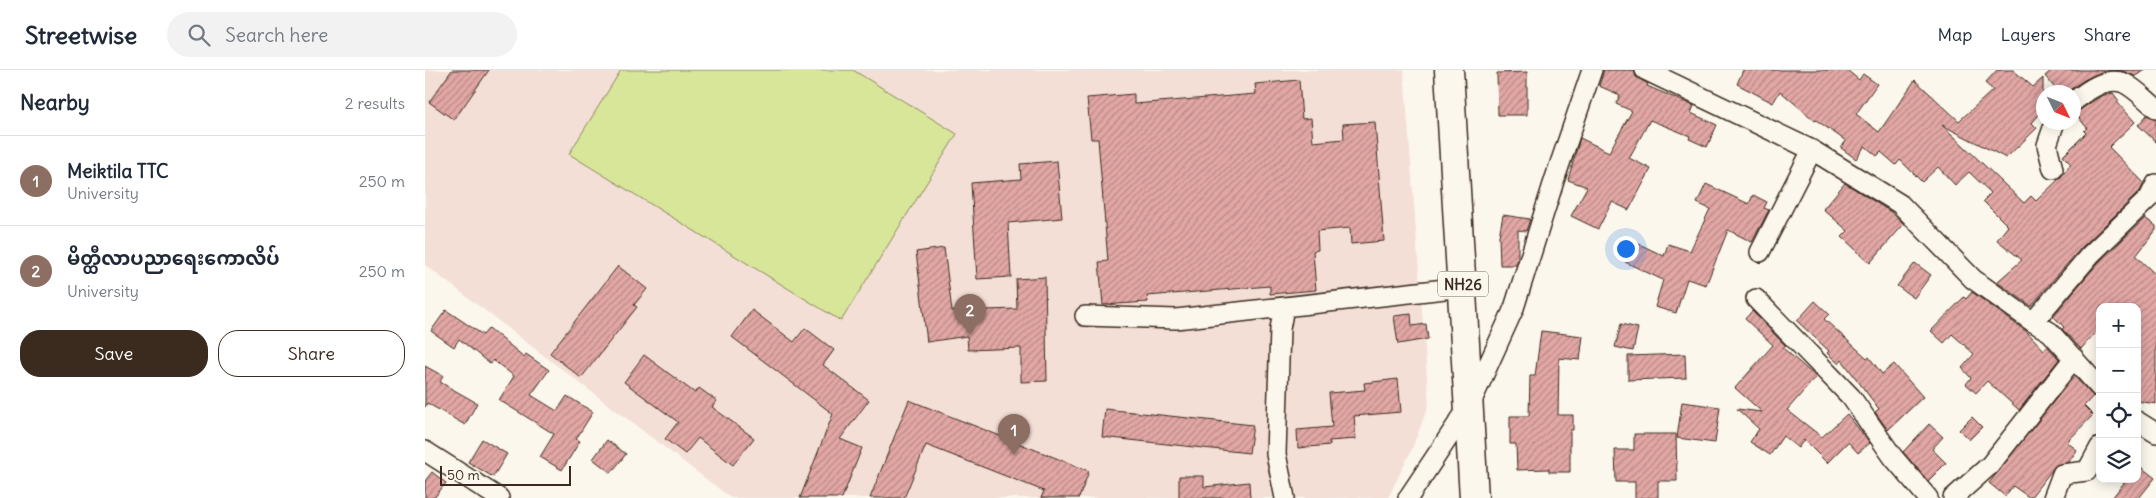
<!DOCTYPE html>
<html lang="en">
<head>
<meta charset="utf-8">
<style>
  :root { --surface:#fff; --page:#f2f2f3; --text:#1f2937; --muted:#747a83; --line:#e0e1e3; --accent:#3b2a1e }
  body { margin:0; font-family:Delius,"Noto Sans Myanmar",sans-serif; background:var(--page); color:var(--text) }
  .controls { position:absolute; right:15px; bottom:15px; display:grid; overflow:hidden; border-radius:10px; box-shadow:0 2px 12px #0003 }
  .controls button { width:45px; height:45px; display:grid; place-items:center; padding:0; border:0; border-bottom:1px solid var(--line); background:var(--surface); color:var(--text); font:25px sans-serif }
  .compass { position:absolute; left:1611px; top:15px; width:45px; height:45px; border-radius:50%; background:var(--surface); box-shadow:0 2px 12px #0003; rotate:133deg }
  .scale { position:absolute; left:15px; bottom:12px; width:131px; box-sizing:border-box; padding-left:5px; border:2px solid #3b2a1e; border-top:0; font-size:14px; line-height:18px; white-space:nowrap; color:#3b2a1e; -webkit-text-stroke:4px #fbf7ec; paint-order:stroke }
  .you { position:absolute; left:1200px; top:178px; width:18px; height:18px; margin:-12px; border:4px solid #fff; border-radius:50%; background:#1a73e8; box-shadow:0 0 0 8px #1a73e833 }
  .badge { display:grid; place-items:center; width:32px; height:32px; border-radius:50%; background:var(--accent); color:#fff; font-size:16px; font-weight:700 }
  .pin { position:absolute; translate:-50% -41px; filter:drop-shadow(0 1px 2px #0008) }
  .pin::after { content:''; position:absolute; top:26px; width:18px; height:15px; background:inherit; clip-path:polygon(0 0,100% 0,50% 100%) }
  .list { margin:0; padding:0; list-style:none }
  h2 { display:flex; justify-content:space-between; align-items:center; height:65px; margin:0; padding:0 20px; font-size:21px }
  h2 small { font-size:16px; font-weight:400; color:var(--muted) }
  .list li { display:grid; grid-template-columns:32px 1fr auto; gap:15px; align-items:center; box-sizing:border-box; height:90px; padding:0 20px; border-top:1px solid var(--line) }
  .list b { display:block; font-size:19px; white-space:nowrap }
  .list p { margin:0; font-size:16px; white-space:nowrap; color:var(--muted) }
  .list em { font-size:16px; font-style:normal; color:var(--muted) }
  .actions { display:flex; gap:10px; padding:15px 20px }
  .actions a { flex:1; padding:11px 0; border:1px solid var(--accent); border-radius:20px; text-align:center; font-size:18px; color:var(--accent) }
  .actions .main { background:var(--accent); color:#fff }
  .icon { flex:none; width:28px; height:28px; fill:none; stroke:currentColor; stroke-width:2; stroke-linecap:round; stroke-linejoin:round }
  .map { position:relative; flex:none; width:1731px; height:428px; overflow:hidden }
  header { display:flex; align-items:center; gap:30px; box-sizing:border-box; height:70px; padding:0 25px; background:var(--surface); border-bottom:1px solid var(--line) }
  header strong { font-size:24px }
  nav { display:flex; gap:28px; margin-inline-start:auto; font-size:18px }
  .search { width:350px; height:45px; background:var(--page); display:flex; align-items:center; gap:12px; box-sizing:border-box; padding:0 18px; border-radius:28px; color:var(--muted); font-size:19px }
  main { display:flex }
  aside { flex:1; background:var(--surface) }
  .map>svg:first-child { display:block }
  .built { fill:#f4dfd7 }
  .green { fill:#d8e69a; stroke:#8a885c }
  .building { fill:url(#building-hatch); stroke:#3b2a1e }
  .lines { fill:none; stroke-linecap:round; stroke-linejoin:round }
  .minor-casing { stroke:#3b2a1e; stroke-width:22 }
  .trunk-casing { stroke:#3b2a1e; stroke-width:31 }
  .minor { stroke:#fbf7ec; stroke-width:19 }
  .trunk { stroke:#fbf7ec; stroke-width:28 }
  .labels { text-anchor:middle; dominant-baseline:central; stroke-width:4.5; stroke-linejoin:round; paint-order:stroke }
  .shield { fill:#fbf7ec; stroke:#75685c; stroke-width:1 }
  .shield-label { font-size:15px; font-weight:bold; fill:#3b2a1e }
</style>
</head>
<body>
<header>
<strong>Streetwise</strong>
<div class="search"><svg class="icon" aria-label="search" viewBox="0 0 24 24"><circle cx="10" cy="10" r="6"/><path d="M15 15l6 6"/></svg>Search here</div>
<nav><a>Map</a><a>Layers</a><a>Share</a></nav>
</header>
<main>
<aside>
<h2>Nearby<small>2 results</small></h2>
<ul class="list">
<li><span class="badge" style="background:#8d6e63">1</span><div><b>Meiktila TTC</b><p>University</p></div><em>250 m</em></li>
<li><span class="badge" style="background:#8d6e63">2</span><div><b>မိတ္ထီလာပညာရေးကောလိပ်</b><p>University</p></div><em>250 m</em></li>
</ul>
<div class="actions"><a class="main">Save</a><a>Share</a></div>
</aside>
<div class="map">
<svg width="1731" height="428" viewBox="0 0 1731 428">
  <defs>
    <pattern id="building-hatch" width="6" height="6" patternUnits="userSpaceOnUse" patternTransform="scale(1.25)"><rect width="6" height="6" fill="#e2a7a5"/><path d="M-1 1l2-2M0 6l6-6M5 7l2-2" fill="none" stroke="#b88886"/></pattern>
  </defs>
  <rect width="100%" height="100%" fill="#fbf7ec"/>
  <filter id="ink" filterUnits="userSpaceOnUse"><feTurbulence type="fractalNoise" baseFrequency=".02" numOctaves="2"/><feDisplacementMap in="SourceGraphic" scale="10" xChannelSelector="R" yChannelSelector="G"/><feConvolveMatrix kernelMatrix="1 2 1 2 8 2 1 2 1" color-interpolation-filters="sRGB"/></filter>
  <g filter="url(#ink)">
    <path class="built" d="M0 0H979L1004 334 987 379 963 428H306L0 195Z"/>
    <path class="green" d="M196 0H428L532 64 416 251 144 84Z"/>
    <path class="building" d="M27 0H64L29 50 4 32Z
      M1179 0H1209L1211 7 1223 14 1222 16 1269 36 1266 43 1292 55 1282 77 1264 69 1265 66 1225 50 1204 88 1226 99 1204 140 1187 132 1173 159 1146 146 1162 117 1143 110 1155 68 1184 82 1207 41 1191 34 1195 25 1174 16Z
      M1318 0H1422L1434 10 1438 4 1452 14 1431 44 1454 62 1490 10 1534 51 1568 20 1560 13 1572 0H1588L1608 17 1618 8V40L1607 53 1612 58 1581 88 1517 55 1599 133 1606 126 1611 131 1636 107 1646 94 1638 86 1661 63 1659 61 1662 58 1650 43 1676 26 1688 23 1694 31 1692 32 1710 52 1684 77 1719 113 1715 121 1656 178 1606 236 1572 212 1597 190 1572 170 1583 156 1558 131 1566 123 1544 102 1530 115 1513 97 1497 112 1475 90 1471 95 1456 82 1452 86 1440 76 1431 89 1416 78 1421 71 1391 50 1390 51 1355 21 1348 33 1312 14Z
      M1627 0H1721L1710 6 1695 0 1676 2 1659 10 1642 22H1633L1620 6Z
      M1102 2V45H1073L1072 3Z
      M874 10 877 49 886 48 888 72 919 69 918 54 950 52 959 171 926 174 925 158 892 161 893 180 888 181 891 220 845 224V216L722 226 723 232 678 235 674 192 683 191 673 69H666L662 28 709 24V34L831 24 830 14Z
      M1722 45 1731 49V72L1713 55Z
      M632 91 637 148 583 153 586 207 552 209 546 113 596 109 595 94Z
      M1420 113 1466 142 1479 154 1445 193 1417 167 1423 161 1398 139Z
      M1281 114 1324 134 1328 125 1342 132 1339 138 1344 140 1327 172 1303 160 1281 215 1262 209 1251 243 1230 237 1238 210 1200 192 1210 172 1239 186 1243 174 1265 181 1285 139 1272 133Z
      M1078 145 1105 149 1101 161 1093 160V189L1091 195H1075L1074 166Z
      M1720 148 1731 156V160L1711 186 1731 205V334L1712 331V237H1675V257L1656 279 1637 259 1639 257 1628 246 1673 193Z
      M519 178 527 241 592 239 591 209 620 207 622 311 596 312V278L543 280 542 266 502 272 491 182Z
      M1490 193 1506 205 1489 228 1472 216Z
      M193 196 222 219 209 235 212 237 156 308 125 283Z
      M1547 222 1602 262 1619 280 1622 276 1634 289 1594 340 1562 311 1551 323 1541 314 1546 308 1537 298 1549 284 1527 264 1519 273 1506 261 1539 227 1541 229Z
      M1390 231 1404 244 1399 249 1442 288 1444 287 1457 304 1469 294 1498 327 1463 360 1450 342 1454 339 1417 290 1414 294 1402 283 1404 281 1372 251Z
      M21 240 58 265 64 258 99 287 101 284 124 300 106 325 132 341 142 326 168 342 151 369 155 371 137 400 115 387 129 364 74 330 89 306 68 290 65 294 34 269 29 277 6 261Z
      M327 240 369 272 380 258 409 280 398 295 444 330 415 369 437 378 417 428H375L408 344 307 267Z
      M1327 241 1361 276 1358 278 1391 307 1362 340 1397 367 1422 344 1445 373 1433 383 1423 372 1402 393 1379 370 1373 378 1358 366 1345 385 1325 372 1334 359 1312 339 1337 342 1310 318 1348 275 1320 249Z
      M986 244 987 256 1001 254 1003 269 973 274 969 246Z
      M1196 254 1213 258 1208 281 1190 277Z
      M1116 261 1158 266 1155 290 1134 288 1133 345H1148V360H1145V402H1124V399L1092 400 1091 374H1085V346H1104L1105 306H1110Z
      M1260 284 1261 308 1203 310V286Z
      M219 285 270 323 274 318 292 331 287 337 329 368 308 395 273 368 260 384 240 369 253 352 199 312Z
      M0 296 18 306 15 312 52 333 40 355 2 333 0 337Z
      M1649 306 1668 326 1659 336 1668 345 1642 372 1652 380 1644 392 1630 396 1605 428 1588 416 1580 426 1564 413Z
      M973 309 976 342 929 346 931 369 904 371 905 375 873 378 872 360 907 357 904 323 940 320 939 313Z
      M484 330 664 401 654 428H616L619 421 501 375 479 428H445Z
      M1257 332 1295 337 1290 373 1252 368Z
      M680 339 828 355 824 383 677 367Z
      M1547 347 1557 357 1544 370 1534 360Z
      M1504 354 1518 367 1507 379 1521 393 1503 411 1478 382Z
      M1209 364H1251L1252 411H1233V428H1210V412H1191L1190 380H1209Z
      M57 369 82 384 68 407 43 392Z
      M182 370 201 384 186 403 168 389Z
      M1712 394 1730 408 1714 428H1687L1702 409H1712Z
      M7 402 21 413 9 428H0V411Z
      M754 406H779V417L824 412 825 428H754Z"/>
    <g class="lines">
      <defs>
        <path id="minor" d="M1220 0 1387 80 1475 134 1548 209 1608 252 1625 262 1675 318
          M1648 32C1661 21 1681 6 1699 13 1710 18 1721 30 1731 38
          M1628 99 1622 75 1630 52
          M1335 182 1387 80
          M1331 229 1426 327 1468 387 1503 428
          M859 237 855 259 851 384 860 428
          M660 246 751 249 1038 217
          M1608 252 1665 185 1724 128 1731 114
          M1712 351 1731 363
          M0 381 74 428
          M983 428 1045 335 1089 238 1130 108 1167 0
          M1528 428 1565 395 1649 288
          M1628 428 1637 404 1662 401 1675 377"/>
        <path id="trunk" d="M1024 0 1049 428"/>
      </defs>
      <use href="#minor" class="minor-casing"/>
      <use href="#trunk" class="trunk-casing"/>
      <use href="#minor" class="minor"/>
      <use href="#trunk" class="trunk"/>
    </g>
  </g>
  <g class="labels">
    <rect class="shield" x="1013" y="201.5" width="50" height="25" rx="4"/>
    <g class="shield-label">
      <text x="1038" y="214">NH26</text>
    </g>
  </g>
</svg>
<div class="controls">
<button>+</button>
<button>−</button>
<button><svg class="icon" aria-label="locate" viewBox="0 0 24 24"><circle cx="12" cy="12" r="6"/><path d="M12 2v4M12 18v4M2 12h4M18 12h4"/></svg></button>
<button><svg class="icon" aria-label="layers" viewBox="0 0 24 24"><path d="M12 4l9 5-9 5-9-5zM3 14l9 5 9-5"/></svg></button>
</div>
<svg class="compass" viewBox="-18 -18 36 36"><path d="M0-13l5 13h-10z" fill="#e53935"/><path d="M0 13l5-13h-10z" fill="#747a83"/></svg>
<div class="scale">50 m</div>
<div class="you"></div>
<div class="pin badge" style="left:589px;top:385px;background:#8d6e63">1</div>
<div class="pin badge" style="left:545px;top:265px;background:#8d6e63">2</div>
</div>
</main>
</body>
</html>
